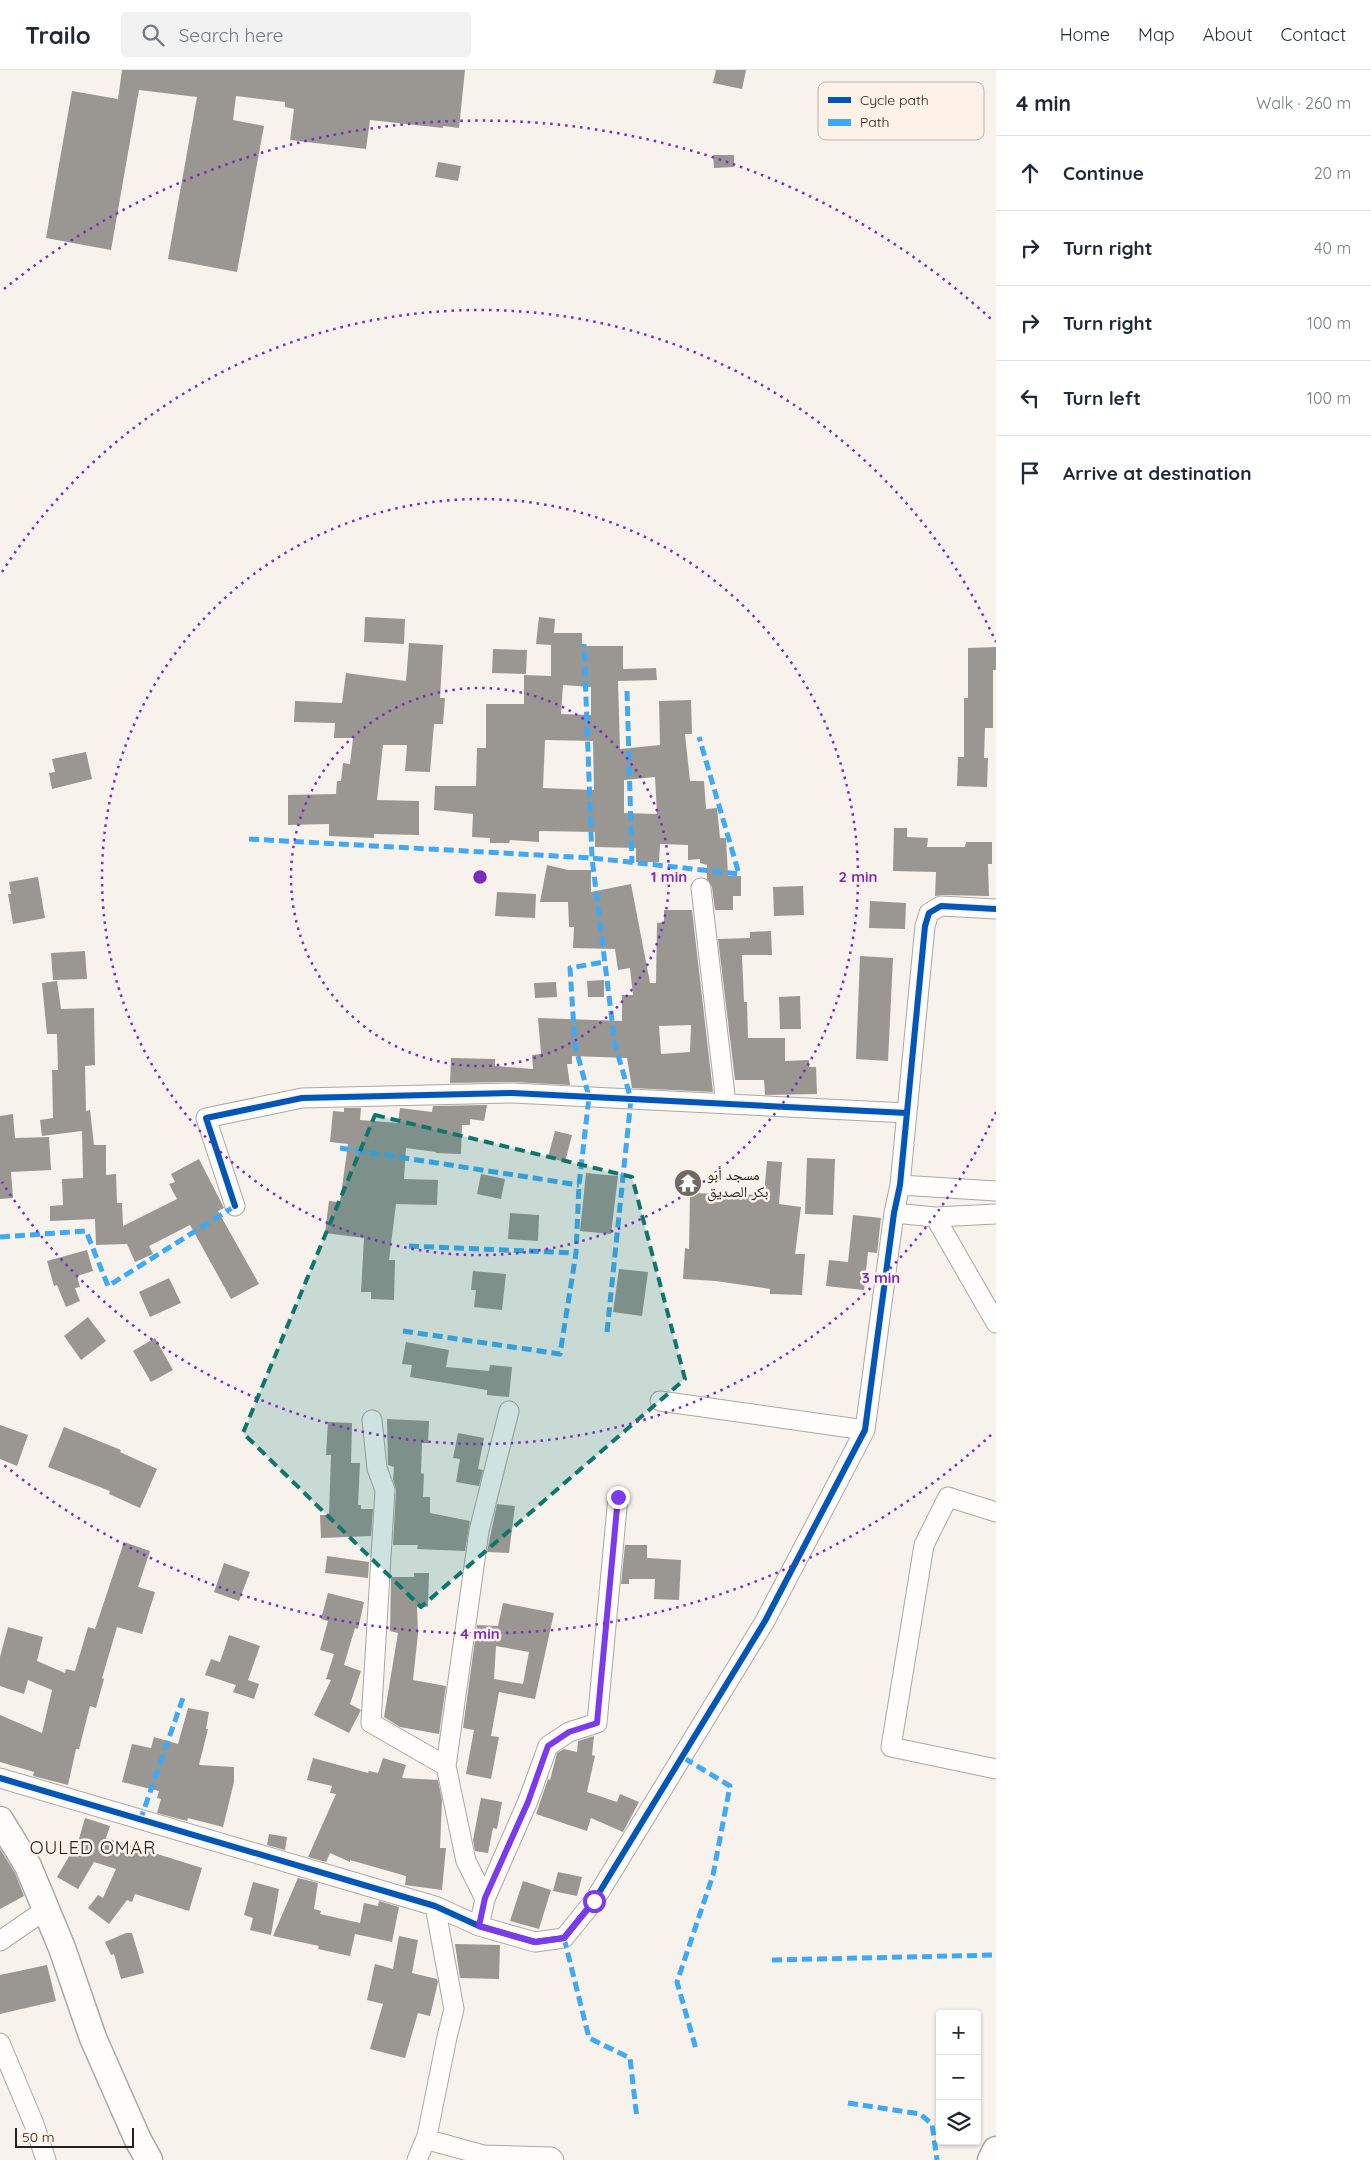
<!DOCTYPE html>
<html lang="en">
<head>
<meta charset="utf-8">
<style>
  :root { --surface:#fff; --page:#f2f2f3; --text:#1f2937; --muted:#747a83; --line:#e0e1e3 }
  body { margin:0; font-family:Quicksand,"Noto Naskh Arabic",sans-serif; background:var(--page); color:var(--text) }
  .controls { position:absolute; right:15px; bottom:15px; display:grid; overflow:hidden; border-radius:5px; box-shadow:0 1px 4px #0004 }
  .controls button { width:45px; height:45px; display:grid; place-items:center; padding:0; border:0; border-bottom:1px solid var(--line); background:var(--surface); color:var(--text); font:25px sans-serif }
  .scale { position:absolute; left:15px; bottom:12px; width:119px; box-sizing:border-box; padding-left:5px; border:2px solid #25201c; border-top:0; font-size:14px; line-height:18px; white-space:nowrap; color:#25201c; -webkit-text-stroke:4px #fdf1e8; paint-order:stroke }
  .stop { position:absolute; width:15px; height:15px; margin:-11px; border:4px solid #7c3aed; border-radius:50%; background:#fff }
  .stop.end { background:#7c3aed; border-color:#fff; box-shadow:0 1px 5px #0008 }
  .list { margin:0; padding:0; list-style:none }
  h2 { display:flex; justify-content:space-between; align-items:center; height:65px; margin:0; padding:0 20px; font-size:21px }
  h2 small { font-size:16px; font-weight:400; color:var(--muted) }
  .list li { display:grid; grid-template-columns:32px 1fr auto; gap:15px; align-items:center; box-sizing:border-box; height:75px; padding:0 20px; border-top:1px solid var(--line) }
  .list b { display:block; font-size:19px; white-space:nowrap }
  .list em { font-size:16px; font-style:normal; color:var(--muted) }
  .icon { flex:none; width:28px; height:28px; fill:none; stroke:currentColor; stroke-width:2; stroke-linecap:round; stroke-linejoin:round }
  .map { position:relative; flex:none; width:996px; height:2090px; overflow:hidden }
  header { display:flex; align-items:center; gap:30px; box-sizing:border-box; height:70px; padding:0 25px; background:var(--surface); border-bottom:1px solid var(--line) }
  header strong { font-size:24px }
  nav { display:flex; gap:28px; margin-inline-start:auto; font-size:18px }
  .search { width:350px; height:45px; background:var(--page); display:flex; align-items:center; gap:12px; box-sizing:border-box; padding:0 18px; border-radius:5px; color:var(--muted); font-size:19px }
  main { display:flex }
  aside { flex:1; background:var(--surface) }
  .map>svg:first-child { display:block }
  .building { fill:#9a9692; fill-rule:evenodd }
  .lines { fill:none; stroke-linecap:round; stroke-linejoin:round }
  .street-casing { stroke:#aca7a3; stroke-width:21 }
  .secondary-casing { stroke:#aca7a3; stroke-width:29 }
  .street { stroke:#fefdfc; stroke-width:19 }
  .secondary { stroke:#fefdfc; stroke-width:26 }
  .quiet { stroke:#3fa9f5; stroke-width:5; stroke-dasharray:10 5; stroke-linecap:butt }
  .cycleway-casing { stroke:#fdf1e8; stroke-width:9 }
  .cycleway { stroke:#0057b8; stroke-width:6 }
  .route { stroke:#7c3aed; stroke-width:6 }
  .marked { fill:#0f766e; fill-opacity:0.2; stroke:#0f766e; stroke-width:4; stroke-dasharray:10 6; stroke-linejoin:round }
  .ring { fill:none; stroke:#7b2cbf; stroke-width:2.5; stroke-dasharray:2.5 5 }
  .labels { text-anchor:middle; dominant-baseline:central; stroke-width:5; stroke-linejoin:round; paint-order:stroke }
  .poi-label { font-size:15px; fill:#25201c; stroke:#fdf1e8; text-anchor:start }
  .quarter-label { font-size:18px; letter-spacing:1px; fill:#25201c; stroke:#fdf1e8 }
  .key { fill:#fdf1e8; stroke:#bcb2ab; stroke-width:1 }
  .key-label { font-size:14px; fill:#25201c }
  .centre { fill:#7b2cbf; stroke:#fdf1e8; stroke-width:2.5 }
  .ring-label { font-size:15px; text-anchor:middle; font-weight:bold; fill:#7b2cbf; stroke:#fdf1e8; stroke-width:5; stroke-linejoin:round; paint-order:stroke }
</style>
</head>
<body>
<header>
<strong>Trailo</strong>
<div class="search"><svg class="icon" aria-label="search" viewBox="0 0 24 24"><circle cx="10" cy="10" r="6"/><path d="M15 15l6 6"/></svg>Search here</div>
<nav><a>Home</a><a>Map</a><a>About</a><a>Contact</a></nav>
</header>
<main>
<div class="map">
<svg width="996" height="2090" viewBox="0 0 996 2090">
  <rect width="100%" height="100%" fill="#f8f2ed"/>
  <path class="building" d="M122 0H465L459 58 443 56V58L370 50 366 79 290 70 294 39 285 37V32L236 26 233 50 264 56 237 202 168 189 197 27 139 20 111 180 46 168 72 21 118 29Z
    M716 0H746L742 19 713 13Z
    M713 85H734V97L714 98Z
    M438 92 461 96 458 111 435 107Z
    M365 547 405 549 404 574 364 572Z
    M539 547 555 549 554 563H582V576H623V599L656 598 657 610 618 611 620 679 660 675 659 631 691 630 692 664H685L690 711H704L706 739 717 738 720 768H726L728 806H741V826H733V840H715L712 817 707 809V795L700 793V789L688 790V775L660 774 659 792H636V778L595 777V762L539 761V772L510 770 509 773H490V768L472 767 473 744 434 740 435 716H476L477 678H486V634H524V605L551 606V575L536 574ZM563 615 591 617V645L561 644ZM545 670 593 671 594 720 543 718ZM655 707 657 744 624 743V710Z
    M409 573 443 575 440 628H445L443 654H434L430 702 405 701 407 675H383L377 730 419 731V765L374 764V768L329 766V754L288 755V725L336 724 337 711H341L343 693 350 694 353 668H334L335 653 294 652 295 631 342 633 346 603 406 611Z
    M996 577V600H993V658H985L984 688H988L987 717 957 716 958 687H964V628H968V578Z
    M493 579 527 580 526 604 492 603Z
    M86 682 92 709 52 719 49 703 55 702 52 689Z
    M894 758H907V767L928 768 927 777H965L966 772H992V794H988L989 826 942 825 935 826 936 802 893 801Z
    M547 795 568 800H591V822L631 814 650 913H656L657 853 664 852V840H692L713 1022 632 1018 627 988 572 986V994H567L570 1015 513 1012 450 1013 451 988 495 989V996L533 999 532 985 541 984 538 948 622 951V925H633L630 898 618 900 615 879 573 878 574 857H569L568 832H540ZM691 955 690 982 661 984 659 956Z
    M38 807 45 848 13 854 8 824H11L9 812Z
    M803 816 804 845 774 846 773 817Z
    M497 822 536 824 535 848 495 846Z
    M870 831 906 833 905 859 869 858Z
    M771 861 772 885H742L744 932H747L748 968H785V991L809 990V997H816L817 1024 765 1025 764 1010H735L718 869 750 868V862Z
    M85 881 87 909 53 910 51 883Z
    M860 886 893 888 888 991 856 989Z
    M604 910V927H588L587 911Z
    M57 911 61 939 94 938 95 995 85 996 86 1041 90 1040 94 1075H106V1105L116 1104 117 1133H122L123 1156 177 1129 169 1114 175 1112 171 1104 199 1089 222 1134 224 1138 218 1141 259 1214 231 1229 190 1155 149 1176 153 1184 135 1192 127 1174 96 1175 95 1149 50 1151V1136L63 1135 62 1109 83 1108 82 1061 42 1066 40 1050 53 1048 52 1000H58L57 964H47L42 913Z
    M556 912 557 927 535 928 534 913Z
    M800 926 801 959H780L779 927Z
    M487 1035 484 1051 470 1049V1055H462L461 1084 436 1083V1082L406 1078 404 1109 438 1110 437 1135 396 1134 389 1190H395L394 1230 371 1229V1222H361L364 1168 325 1163 329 1131 340 1132 348 1074 330 1072 333 1041 344 1042V1038H361L360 1050 398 1053 400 1038 432 1042 433 1036Z
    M13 1044 15 1068 49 1067 51 1100 11 1102 13 1128 0 1129V1046Z
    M555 1061 572 1065 565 1092 548 1087Z
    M807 1088 835 1089 833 1145 805 1144Z
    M767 1091 782 1092 779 1134 801 1137 795 1184H805L802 1225 770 1224V1219L716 1211 683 1209 685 1178 689 1179 690 1123 764 1125Z
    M586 1103 618 1106 611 1164 580 1161Z
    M481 1104 505 1109 501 1129 477 1124Z
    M510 1143 539 1145 538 1171 508 1169Z
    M853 1145 881 1148 877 1183 868 1182 864 1220 826 1216 829 1190 848 1192Z
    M87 1180 93 1201 77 1206 80 1217 75 1218 80 1231 66 1237 57 1215 54 1216 47 1191Z
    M619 1199 648 1202 642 1246 613 1242Z
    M473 1201 506 1204 502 1240 474 1237 476 1220H471Z
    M169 1208 181 1233 150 1247 139 1222Z
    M88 1247 106 1271 81 1290 64 1266Z
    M155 1268 173 1300 151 1312 133 1281Z
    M406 1272 449 1280 446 1297 489 1301 490 1295 512 1297 509 1327 487 1325V1320L410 1307 412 1295 402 1294Z
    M387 1349 429 1351 428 1373H422L421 1403 424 1404 423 1427H430V1443L470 1451 465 1481 417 1479 418 1475H393L396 1420 393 1409 394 1397 388 1395Z
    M328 1352 352 1353 351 1393H360L358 1435H361V1439H373L371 1466 321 1468 320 1445H329L331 1385H326Z
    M0 1355 28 1365 17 1396 0 1389Z
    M64 1357 121 1380 120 1382 157 1399 140 1438 109 1424 110 1421 48 1397Z
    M458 1363 484 1368 478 1399 483 1400 479 1416 456 1412 460 1389 453 1388Z
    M497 1434 515 1436 509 1483 487 1482Z
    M124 1472 150 1481 138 1517 155 1522 142 1564 117 1557 102 1608 104 1609 96 1638 90 1636 79 1679H76L68 1715 33 1706 34 1702 0 1692V1645L42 1663 52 1620 28 1610 24 1624 0 1616V1587L8 1557 43 1567 37 1591 65 1603 66 1599 75 1601 88 1557 95 1559Z
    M625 1475H647V1488L681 1490 679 1530 654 1529 655 1509H629V1514H621Z
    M327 1486 369 1492 368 1508 325 1503Z
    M224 1493 250 1502 239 1531 214 1522Z
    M414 1503H429L428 1537 417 1536 418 1564 413 1610 446 1616 439 1664 400 1657 384 1647 398 1563 390 1561 391 1507H414Z
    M328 1523 364 1532 358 1559 355 1558 344 1595 361 1601 350 1634 361 1640 349 1663 314 1645 331 1610 326 1609 334 1584 320 1580 328 1551 321 1549Z
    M503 1533 554 1543 535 1629 499 1622 491 1666 499 1667 491 1709 466 1704 474 1660 463 1658 477 1555 498 1556ZM496 1576 529 1582 523 1614 494 1609Z
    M229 1565 260 1576 248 1610 259 1614 254 1629 233 1622 236 1615 205 1605 211 1589 220 1592Z
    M188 1638 209 1642 206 1659H208L199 1695 234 1697V1712L223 1757 188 1748 187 1751 157 1743 161 1729 157 1728 159 1721 122 1712 132 1674 151 1678 154 1667 178 1674Z
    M594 1666 592 1685 595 1686 587 1722 617 1732 620 1724 639 1732 623 1762 591 1748 587 1761 536 1744 548 1709 550 1710 557 1683 564 1679 577 1682 578 1671Z
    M313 1688 368 1703 369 1701 378 1703 383 1688 406 1695 402 1708 438 1710 442 1730 440 1778H446L442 1820 405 1815 406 1806 350 1790V1792L330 1783 326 1792 308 1787 336 1724 330 1723 332 1716 307 1710Z
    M481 1728 502 1732 497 1759 493 1758 488 1783 475 1781 473 1770Z
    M85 1748 110 1756 106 1768 202 1798 189 1841 135 1824 132 1832 127 1830 109 1854 88 1838 98 1825 103 1828 116 1799 94 1792 78 1819 57 1807 79 1769Z
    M269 1764 287 1767 285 1780 267 1775Z
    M0 1779 15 1803 24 1826 0 1839Z
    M558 1802 582 1807 577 1826 553 1821Z
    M298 1808 318 1813 314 1839 321 1841 320 1844 360 1853 364 1833 378 1836 379 1831 399 1837 392 1872 355 1864 350 1886 318 1879 319 1876 273 1866Z
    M523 1811 551 1820 539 1859 510 1851Z
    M253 1812 279 1819 271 1865 250 1860 253 1848 244 1845Z
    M126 1863H132L144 1903 121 1909 114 1884 111 1885 105 1872Z
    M399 1866 418 1870 412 1903 437 1909 438 1912 430 1946 418 1943 405 1988 370 1979 383 1934 367 1930 375 1894 393 1899Z
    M455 1874 500 1875 499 1909 460 1908Z
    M47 1895 56 1931 0 1944V1905Z"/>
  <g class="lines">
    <defs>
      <path id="street" d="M701 818 726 1034
        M900 1115 996 1121
        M235 1136 206 1048 302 1028 513 1023 907 1043
        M894 1143 935 1147 996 1144
        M935 1147 996 1253
        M660 1331 865 1360
        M372 1350 377 1398 385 1420 371 1653 446 1696 466 1791 485 1829 479 1856
        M996 1442 948 1427 924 1475 891 1677 996 1699
        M446 1696 479 1461 509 1341
        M0 1708 435 1836 479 1856 535 1872 564 1868 594 1831 765 1551 865 1360 894 1143 900 1115 925 856 929 843 941 836 996 839
        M485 1829 528 1731 548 1676 569 1662 597 1653 618 1427
        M435 1836 454 1939 447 1967 427 2066 432 2071 483 2085 551 2087 554 2090
        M0 1871 45 1840
        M0 1973 34 2054 46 2090
        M417 2090 427 2066"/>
      <path id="secondary" d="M0 1750 28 1796 62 1878 93 1968 138 2070 149 2090
        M991 2090 996 2080"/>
    </defs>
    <use href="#street" class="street-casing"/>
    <use href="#secondary" class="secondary-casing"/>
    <use href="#street" class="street"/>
    <use href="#secondary" class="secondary"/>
    <path class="quiet" d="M627 621 632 793
      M249 769 592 788 584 574
      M340 1078 579 1115
      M0 1167 86 1161 108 1216 235 1136
      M409 1176 576 1183
      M403 1261 560 1284 576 1183 579 1115 589 1027 575 975 570 898 604 892
      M607 1262 631 1029 615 975 592 788 739 804 699 667
      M684 1688 730 1716 713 1805 677 1912 696 1979
      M140 1751 184 1625
      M564 1868 589 1968 630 1988 637 2049
      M772 1890 996 1885
      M848 2033 920 2044 932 2054 937 2090"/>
    <defs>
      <path id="cycleway" d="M235 1136 206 1048 302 1028 513 1023 907 1043
        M0 1708 435 1836 479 1856 535 1872 564 1868 594 1831 765 1551 865 1360 894 1143 900 1115 925 856 929 843 941 836 996 839"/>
    </defs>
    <use href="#cycleway" class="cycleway-casing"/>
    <use href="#cycleway" class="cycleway"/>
  </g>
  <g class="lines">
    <path class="route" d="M594 1831 564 1868 535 1872 479 1856 485 1828 528 1732 548 1676 569 1662 597 1653 618 1427"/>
  </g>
  <path class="marked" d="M375 1045 632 1107 685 1309 421 1537 243 1363Z"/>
  <g class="ring">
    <circle cx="480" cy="807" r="189"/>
    <circle cx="480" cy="807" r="378"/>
    <path d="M996 1042A567 567 0 0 1 2 1112M2 502A567 567 0 0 1 996 572"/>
    <path d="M991 1365A757 757 0 0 1 4 1395M4 219A757 757 0 0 1 991 249"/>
  </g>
  <defs>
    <symbol id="temple-disc" viewBox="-11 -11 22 22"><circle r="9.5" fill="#6f6a65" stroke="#fdf1e8"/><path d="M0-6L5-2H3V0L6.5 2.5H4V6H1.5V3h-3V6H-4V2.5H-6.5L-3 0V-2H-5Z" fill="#fff"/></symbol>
  </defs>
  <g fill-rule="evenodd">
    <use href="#temple-disc" x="672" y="1097" width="32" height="32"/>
  </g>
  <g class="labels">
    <g class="poi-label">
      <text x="707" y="1104">مسجد أبو<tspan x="707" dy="17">بكر الصديق</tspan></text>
    </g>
    <g class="quarter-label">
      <text x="93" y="1777">OULED OMAR</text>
    </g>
  </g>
  <rect x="818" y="12" width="166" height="58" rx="8" class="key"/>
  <rect x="828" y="27" width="23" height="6" fill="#0057b8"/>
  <rect x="828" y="49" width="23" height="7" fill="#3fa9f5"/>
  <g class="key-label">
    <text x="860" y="35">Cycle path</text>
    <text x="860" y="57">Path</text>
  </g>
  <circle cx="480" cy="807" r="8" class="centre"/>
  <g class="ring-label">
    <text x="669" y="812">1 min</text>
    <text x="858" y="812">2 min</text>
    <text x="881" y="1213">3 min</text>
    <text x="480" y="1569">4 min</text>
  </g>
</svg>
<div class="controls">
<button>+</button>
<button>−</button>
<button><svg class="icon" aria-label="layers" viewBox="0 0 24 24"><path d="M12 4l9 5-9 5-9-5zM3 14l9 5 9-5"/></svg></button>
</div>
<div class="scale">50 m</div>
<div class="stop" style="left:594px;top:1831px"></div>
<div class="stop end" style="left:618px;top:1427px"></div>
</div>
<aside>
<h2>4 min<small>Walk · 260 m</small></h2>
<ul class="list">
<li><svg class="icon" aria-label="ahead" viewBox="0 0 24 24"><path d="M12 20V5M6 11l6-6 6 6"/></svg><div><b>Continue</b></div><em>20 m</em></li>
<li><svg class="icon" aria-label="right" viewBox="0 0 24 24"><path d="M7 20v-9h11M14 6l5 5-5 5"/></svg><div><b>Turn right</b></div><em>40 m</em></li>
<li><svg class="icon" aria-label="right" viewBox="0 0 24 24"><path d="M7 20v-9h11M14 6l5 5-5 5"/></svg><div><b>Turn right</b></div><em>100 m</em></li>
<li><svg class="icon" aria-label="left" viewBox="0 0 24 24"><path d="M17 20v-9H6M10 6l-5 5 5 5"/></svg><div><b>Turn left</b></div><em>100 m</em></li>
<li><svg class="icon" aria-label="arrive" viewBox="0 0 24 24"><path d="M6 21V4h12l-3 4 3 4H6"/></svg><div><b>Arrive at destination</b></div></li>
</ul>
</aside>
</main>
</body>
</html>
